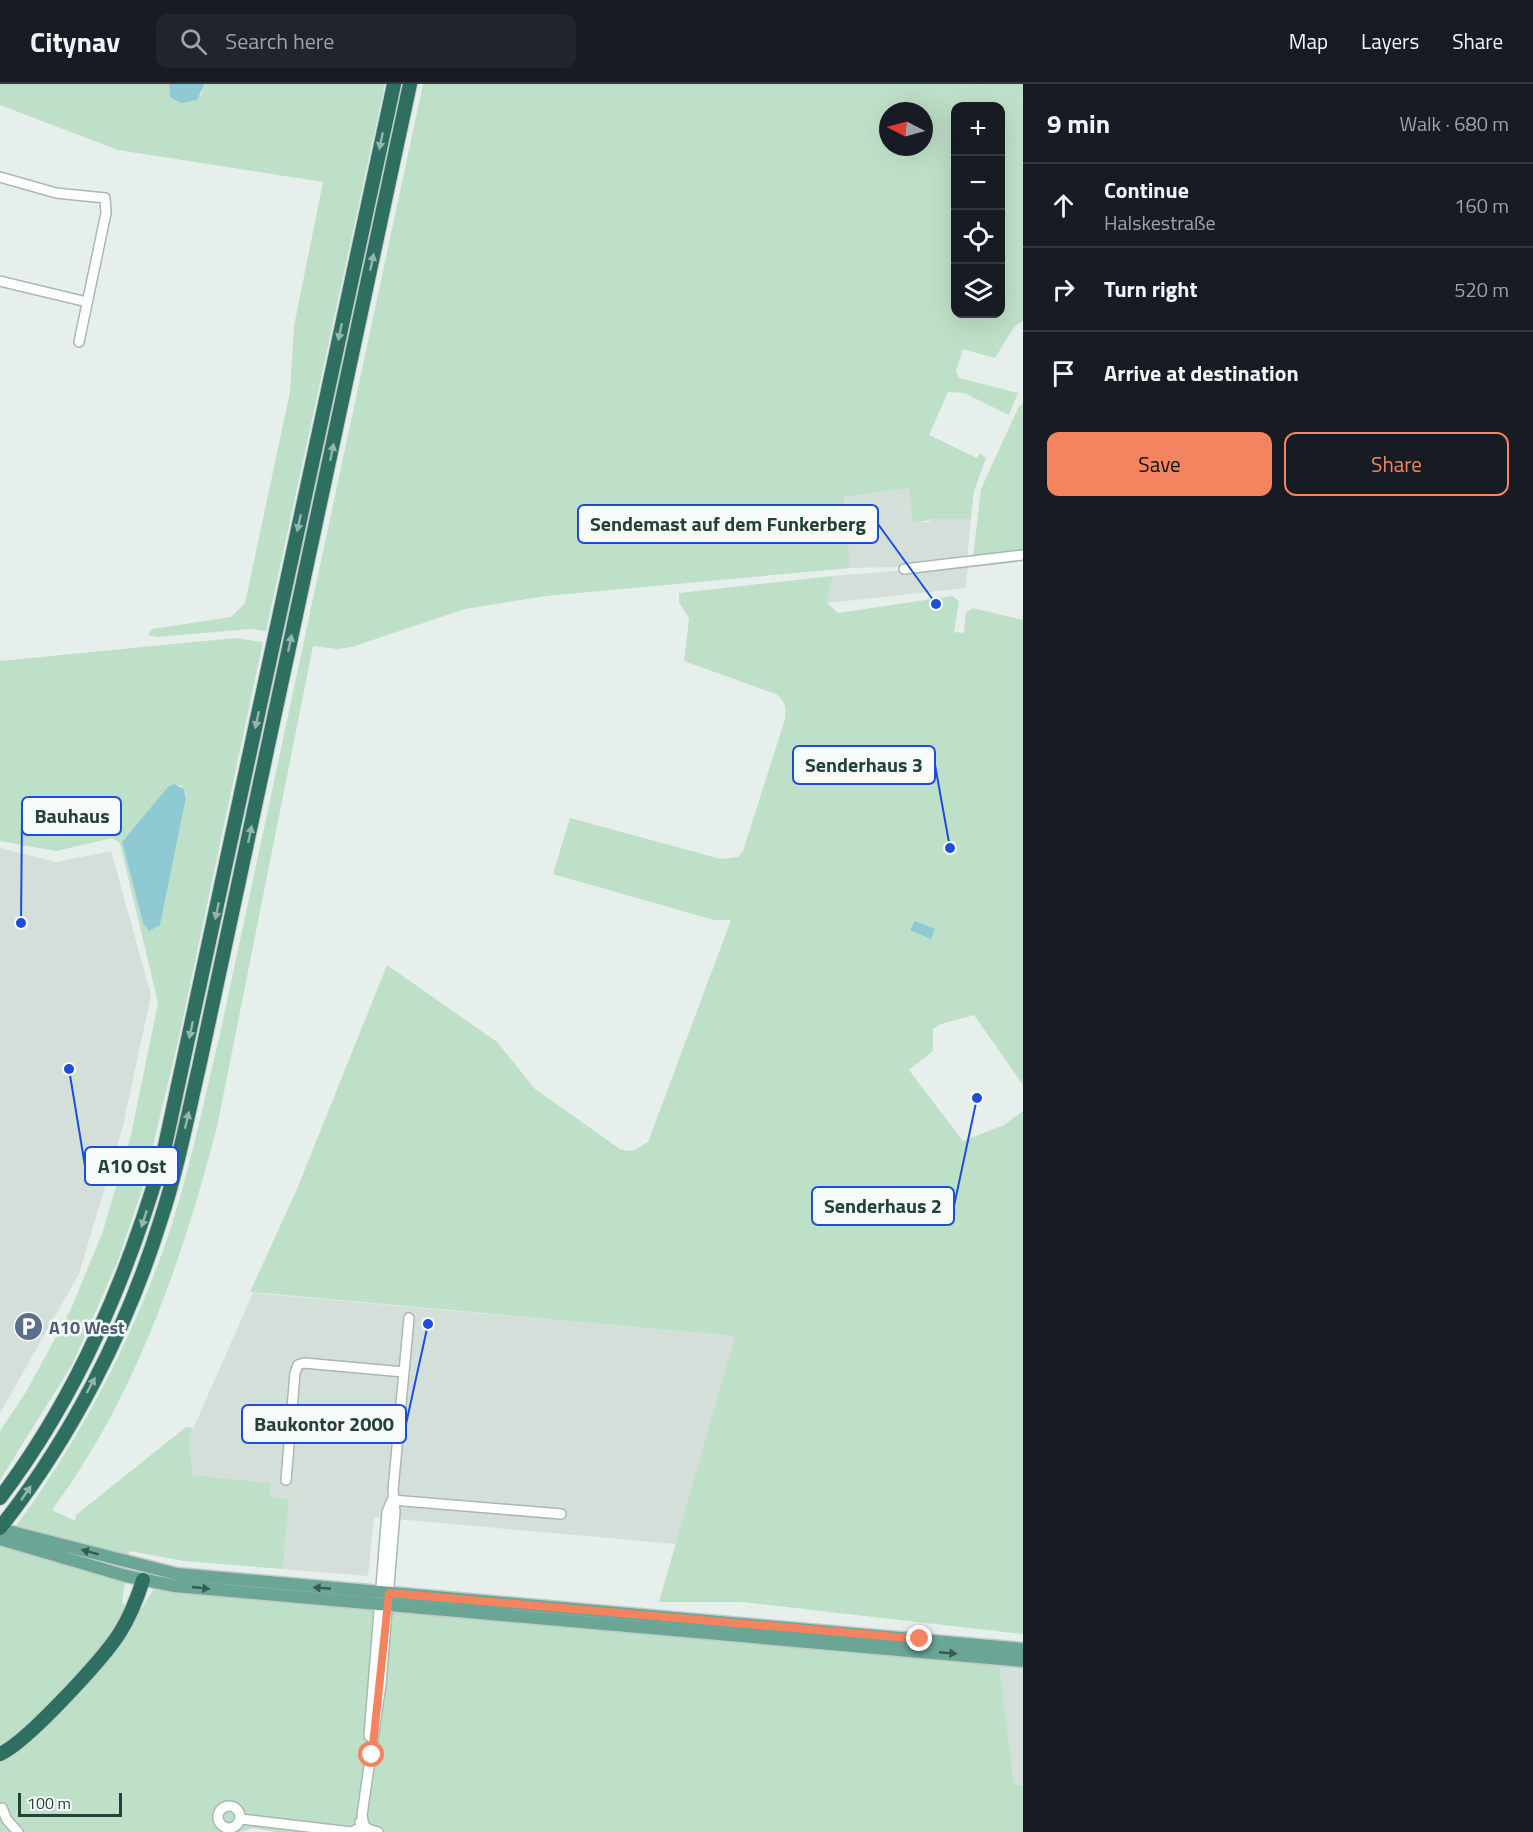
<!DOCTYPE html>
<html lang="en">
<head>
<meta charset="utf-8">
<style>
  :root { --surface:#171b24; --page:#20242c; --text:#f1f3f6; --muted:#9ea1a6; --line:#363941; --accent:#f4845f }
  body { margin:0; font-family:"Titillium Web",sans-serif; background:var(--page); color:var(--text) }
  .controls { position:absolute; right:18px; top:18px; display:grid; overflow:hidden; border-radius:12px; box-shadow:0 6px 24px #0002 }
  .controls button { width:54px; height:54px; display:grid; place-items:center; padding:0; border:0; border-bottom:2px solid var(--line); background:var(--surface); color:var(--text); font:30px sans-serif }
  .compass { position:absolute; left:879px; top:18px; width:54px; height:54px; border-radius:50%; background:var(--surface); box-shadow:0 6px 24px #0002; rotate:276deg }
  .scale { position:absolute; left:18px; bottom:15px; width:104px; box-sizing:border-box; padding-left:6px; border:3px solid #24423a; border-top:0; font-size:16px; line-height:21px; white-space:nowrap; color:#24423a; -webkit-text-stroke:4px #f7fbf9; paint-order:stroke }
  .stop { position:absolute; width:18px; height:18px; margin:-14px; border:4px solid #f4845f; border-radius:50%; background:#fff }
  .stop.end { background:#f4845f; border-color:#fff; box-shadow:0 2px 6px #0008 }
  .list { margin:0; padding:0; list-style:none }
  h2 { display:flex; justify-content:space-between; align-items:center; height:78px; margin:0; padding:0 24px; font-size:26px }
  h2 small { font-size:20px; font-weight:400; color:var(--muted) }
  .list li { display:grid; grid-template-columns:39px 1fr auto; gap:18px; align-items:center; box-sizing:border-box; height:84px; padding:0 24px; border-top:2px solid var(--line) }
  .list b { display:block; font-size:22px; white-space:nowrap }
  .list p { margin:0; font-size:20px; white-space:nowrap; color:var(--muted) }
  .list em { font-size:20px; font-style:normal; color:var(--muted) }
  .actions { display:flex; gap:12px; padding:18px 24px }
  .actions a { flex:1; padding:14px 0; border:2px solid var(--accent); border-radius:12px; text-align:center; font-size:21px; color:var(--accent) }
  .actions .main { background:var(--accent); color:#111 }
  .icon { flex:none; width:33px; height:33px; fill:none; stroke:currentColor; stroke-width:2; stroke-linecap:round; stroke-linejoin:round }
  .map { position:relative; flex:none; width:1023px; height:1748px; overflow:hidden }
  header { display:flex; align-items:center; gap:36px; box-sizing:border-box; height:84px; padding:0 30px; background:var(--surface); border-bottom:2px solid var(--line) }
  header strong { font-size:28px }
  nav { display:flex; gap:33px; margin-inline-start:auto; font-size:21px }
  .search { width:420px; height:54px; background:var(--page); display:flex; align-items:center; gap:15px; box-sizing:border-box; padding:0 21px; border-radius:12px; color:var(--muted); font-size:22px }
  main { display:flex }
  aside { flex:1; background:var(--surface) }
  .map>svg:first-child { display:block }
  .built { fill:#d4dfda }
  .green { fill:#bfe0c8; fill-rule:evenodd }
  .water { fill:#8ec9d4 }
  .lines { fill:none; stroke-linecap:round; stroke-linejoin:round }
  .minor-casing { stroke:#a8b8b2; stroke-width:12 }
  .major-casing { stroke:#c2cac8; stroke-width:15 }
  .highway-casing { stroke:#c2cac8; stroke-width:16 }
  .minor { stroke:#fff; stroke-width:9 }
  .major { stroke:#6aa596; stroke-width:12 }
  .highway { stroke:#2f6f62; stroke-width:14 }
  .oneway { fill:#93b5ae }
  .oneway2 { fill:#365b51 }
  .route { stroke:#f4845f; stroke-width:8 }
  .labels { text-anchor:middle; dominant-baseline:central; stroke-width:5; stroke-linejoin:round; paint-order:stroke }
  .service-label { font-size:18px; font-weight:bold; fill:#4e5e75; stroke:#f7fbf9; text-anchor:start }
  .leader { fill:none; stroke:#1d4ed8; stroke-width:2 }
  .callout-dot { fill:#1d4ed8; stroke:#f7fbf9; stroke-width:2 }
  .callout { fill:#f7fbf9; stroke:#1d4ed8; stroke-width:2 }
  .callout-label { font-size:20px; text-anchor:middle; font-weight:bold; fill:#24423a }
</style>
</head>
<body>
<header>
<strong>Citynav</strong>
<div class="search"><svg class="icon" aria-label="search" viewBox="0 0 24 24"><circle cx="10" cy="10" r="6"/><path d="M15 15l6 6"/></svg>Search here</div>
<nav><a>Map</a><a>Layers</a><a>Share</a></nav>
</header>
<main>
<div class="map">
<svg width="1023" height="1748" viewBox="0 0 1023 1748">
  <rect width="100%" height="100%" fill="#e6efeb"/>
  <path class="built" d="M909 404 913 435 925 439 933 435H971L967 476 920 480 917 477 900 483 850 484 843 413Z
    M968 481 966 504 827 519 833 492Z
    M0 764 56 778 111 767 151 911 123 1042 79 1190 0 1329Z
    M253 1209 735 1252 676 1460 374 1433 368 1492 283 1485 289 1415 270 1413 271 1399 193 1391 189 1354Z
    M999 1577 1023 1581V1701L1014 1702Z"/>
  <path class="green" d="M0 0H169L170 13 201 11 204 0H385L266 547 250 545 157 553 148 551 152 545 231 533 245 519 290 308 294 242 323 98 118 66 0 21Z
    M423 0H1023V237L1014 243 995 274 963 265 956 287 959 294 1018 309 1009 331 964 309 948 308 929 351 977 374 980 369 986 374 974 407 971 435H933L913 439 909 404 844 413 850 484 546 512 465 525 352 563 338 565 313 562 217 1043C182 1177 135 1314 52 1426L75 1437 76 1431 186 1343 193 1344 189 1354 193 1391 271 1399 270 1413 289 1415 283 1485 184 1477 129 1467 122 1520 142 1524 154 1504 999 1577 1014 1701H1023V1748H276L252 1744 240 1748H0V1463C71 1372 126 1270 165 1161 189 1092 203 1020 220 950ZM956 22H1000V230H956ZM888 27H924V63H888Z
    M1023 320V466L987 470 977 475 973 473 981 405 1019 322Z
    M833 492 827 519 838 529 952 512 959 517 954 548 964 549 966 528 973 524 1023 536V1001L974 931 941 940 933 945V967L909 986 963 1057 1004 1041 1023 1027V1550L743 1518H659L735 1252 250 1208 297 1105 387 881 497 958 535 1005 620 1065C635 1070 636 1064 648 1058L731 836H714L553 790 570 734 721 775 738 773 743 767 785 635C786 623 786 618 776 610L684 577 689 535 679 518V509Z
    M235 554 263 558 177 962 143 1103 117 1179 72 1281 0 1396V1347L26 1308 71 1225 103 1147 131 1051 158 919 120 759 112 754 56 767 0 757V577ZM171 701H180L186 708V714L160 841 143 839 122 758Z"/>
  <path class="water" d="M169 0H204V1L197 16 181 19 170 13Z
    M174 700 184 705 186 714 160 841 149 847 143 839 122 758 168 703Z
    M915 837 935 845 931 855 910 846Z"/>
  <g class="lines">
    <defs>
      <path id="minor" d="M0 93 56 109 105 114 106 129 79 258
        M0 197 87 218
        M904 485 1023 471
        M286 1396 295 1289 298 1281 304 1279 404 1288
        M392 1416 561 1430
        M369 1652 387 1428 392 1416
        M218 1733a11 11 0 1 1 22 0a11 11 0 1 1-22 0Z
        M2 1724 7 1736 18 1748
        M241 1735 351 1748 364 1742
        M360 1738 368 1745 378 1748
        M364 1742 362 1731 381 1600 395 1428 393 1406 409 1234"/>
      <path id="major" d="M0 1445 177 1490 1023 1565
        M0 1455 126 1492 175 1502 1023 1577"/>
      <path id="highway" d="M0 1414C78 1311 127 1194 163 1071L394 0
        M0 1444C71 1354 126 1247 160 1138 177 1087 187 1035 199 983L410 0
        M0 1670C26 1659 102 1576 119 1550 130 1533 137 1515 143 1496"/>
    </defs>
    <use href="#minor" class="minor-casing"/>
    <use href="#major" class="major-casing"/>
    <use href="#highway" class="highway-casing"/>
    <use href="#minor" class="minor"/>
    <use href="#major" class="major"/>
    <use href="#highway" class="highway"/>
  </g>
  <defs><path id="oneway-solid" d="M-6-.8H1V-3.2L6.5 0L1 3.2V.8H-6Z" transform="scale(1.5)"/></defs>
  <g class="oneway">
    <use href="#oneway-solid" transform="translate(381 57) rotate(102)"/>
    <use href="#oneway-solid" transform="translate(372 178) rotate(-78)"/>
    <use href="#oneway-solid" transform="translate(340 248) rotate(102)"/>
    <use href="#oneway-solid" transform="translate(332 368) rotate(-78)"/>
    <use href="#oneway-solid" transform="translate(299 439) rotate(102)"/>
    <use href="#oneway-solid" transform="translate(290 559) rotate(-78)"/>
    <use href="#oneway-solid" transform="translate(257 636) rotate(102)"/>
    <use href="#oneway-solid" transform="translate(250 750) rotate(-78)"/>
    <use href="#oneway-solid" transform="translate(217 827) rotate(102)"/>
    <use href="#oneway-solid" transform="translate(191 946) rotate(102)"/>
    <use href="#oneway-solid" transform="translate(187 1036) rotate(-77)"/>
    <use href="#oneway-solid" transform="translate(144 1135) rotate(108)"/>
    <use href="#oneway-solid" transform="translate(91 1301) rotate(-62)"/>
    <use href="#oneway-solid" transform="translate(26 1409) rotate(-56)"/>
  </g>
  <g class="oneway2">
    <use href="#oneway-solid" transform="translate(90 1468) rotate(-165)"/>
    <use href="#oneway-solid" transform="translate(201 1504) rotate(6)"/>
    <use href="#oneway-solid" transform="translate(322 1504) rotate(-175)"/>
    <use href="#oneway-solid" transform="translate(948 1569) rotate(5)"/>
  </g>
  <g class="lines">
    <path class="route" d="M372 1671 389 1509 920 1555"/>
  </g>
  <defs>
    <symbol id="parking-disc" viewBox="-11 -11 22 22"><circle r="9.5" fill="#5c6f8a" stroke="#f7fbf9"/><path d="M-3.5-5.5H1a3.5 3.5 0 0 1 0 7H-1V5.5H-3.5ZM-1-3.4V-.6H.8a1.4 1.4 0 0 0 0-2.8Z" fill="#fff"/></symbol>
  </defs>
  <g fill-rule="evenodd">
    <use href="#parking-disc" x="12" y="1226" width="33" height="33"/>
  </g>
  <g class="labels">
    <g class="service-label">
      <text x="49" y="1243">A10 West</text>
    </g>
  </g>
  <path class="leader" d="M936 520L878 440M950 764L935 681M21 839L22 732M69 985L85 1082M977 1014L954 1122M428 1240L406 1340"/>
  <g class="callout-dot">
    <circle cx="936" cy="520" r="6"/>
    <circle cx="950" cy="764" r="6"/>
    <circle cx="21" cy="839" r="6"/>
    <circle cx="69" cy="985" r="6"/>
    <circle cx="977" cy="1014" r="6"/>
    <circle cx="428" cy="1240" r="6"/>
  </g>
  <g class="callout">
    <rect x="578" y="421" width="300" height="38" rx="6"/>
    <rect x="793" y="662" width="142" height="38" rx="6"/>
    <rect x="22" y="713" width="99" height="38" rx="6"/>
    <rect x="85" y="1063" width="93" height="38" rx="6"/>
    <rect x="812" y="1103" width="142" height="38" rx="6"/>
    <rect x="242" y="1321" width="164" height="38" rx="6"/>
  </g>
  <g class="callout-label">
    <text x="728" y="447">Sendemast auf dem Funkerberg</text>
    <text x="864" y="688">Senderhaus 3</text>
    <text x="72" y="739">Bauhaus</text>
    <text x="132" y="1089">A10 Ost</text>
    <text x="883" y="1129">Senderhaus 2</text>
    <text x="324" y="1347">Baukontor 2000</text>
  </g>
</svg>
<div class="controls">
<button>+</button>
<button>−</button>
<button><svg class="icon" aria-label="locate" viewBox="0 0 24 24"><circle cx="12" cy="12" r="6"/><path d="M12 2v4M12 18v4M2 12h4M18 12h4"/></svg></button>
<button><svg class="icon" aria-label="layers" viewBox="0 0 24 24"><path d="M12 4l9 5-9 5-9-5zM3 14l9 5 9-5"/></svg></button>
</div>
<svg class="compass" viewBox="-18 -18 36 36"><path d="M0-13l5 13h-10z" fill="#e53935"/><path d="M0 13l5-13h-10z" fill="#9ea1a6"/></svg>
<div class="scale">100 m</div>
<div class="stop" style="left:372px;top:1671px"></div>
<div class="stop end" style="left:920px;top:1555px"></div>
</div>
<aside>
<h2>9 min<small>Walk · 680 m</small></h2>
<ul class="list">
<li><svg class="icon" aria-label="ahead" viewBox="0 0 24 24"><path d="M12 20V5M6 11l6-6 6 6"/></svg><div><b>Continue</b><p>Halskestraße</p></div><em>160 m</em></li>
<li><svg class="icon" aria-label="right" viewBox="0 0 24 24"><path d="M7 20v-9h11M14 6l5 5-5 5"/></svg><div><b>Turn right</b></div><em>520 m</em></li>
<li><svg class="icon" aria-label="arrive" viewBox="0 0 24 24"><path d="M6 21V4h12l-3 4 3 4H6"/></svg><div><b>Arrive at destination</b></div></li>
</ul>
<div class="actions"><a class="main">Save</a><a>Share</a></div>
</aside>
</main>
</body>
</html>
